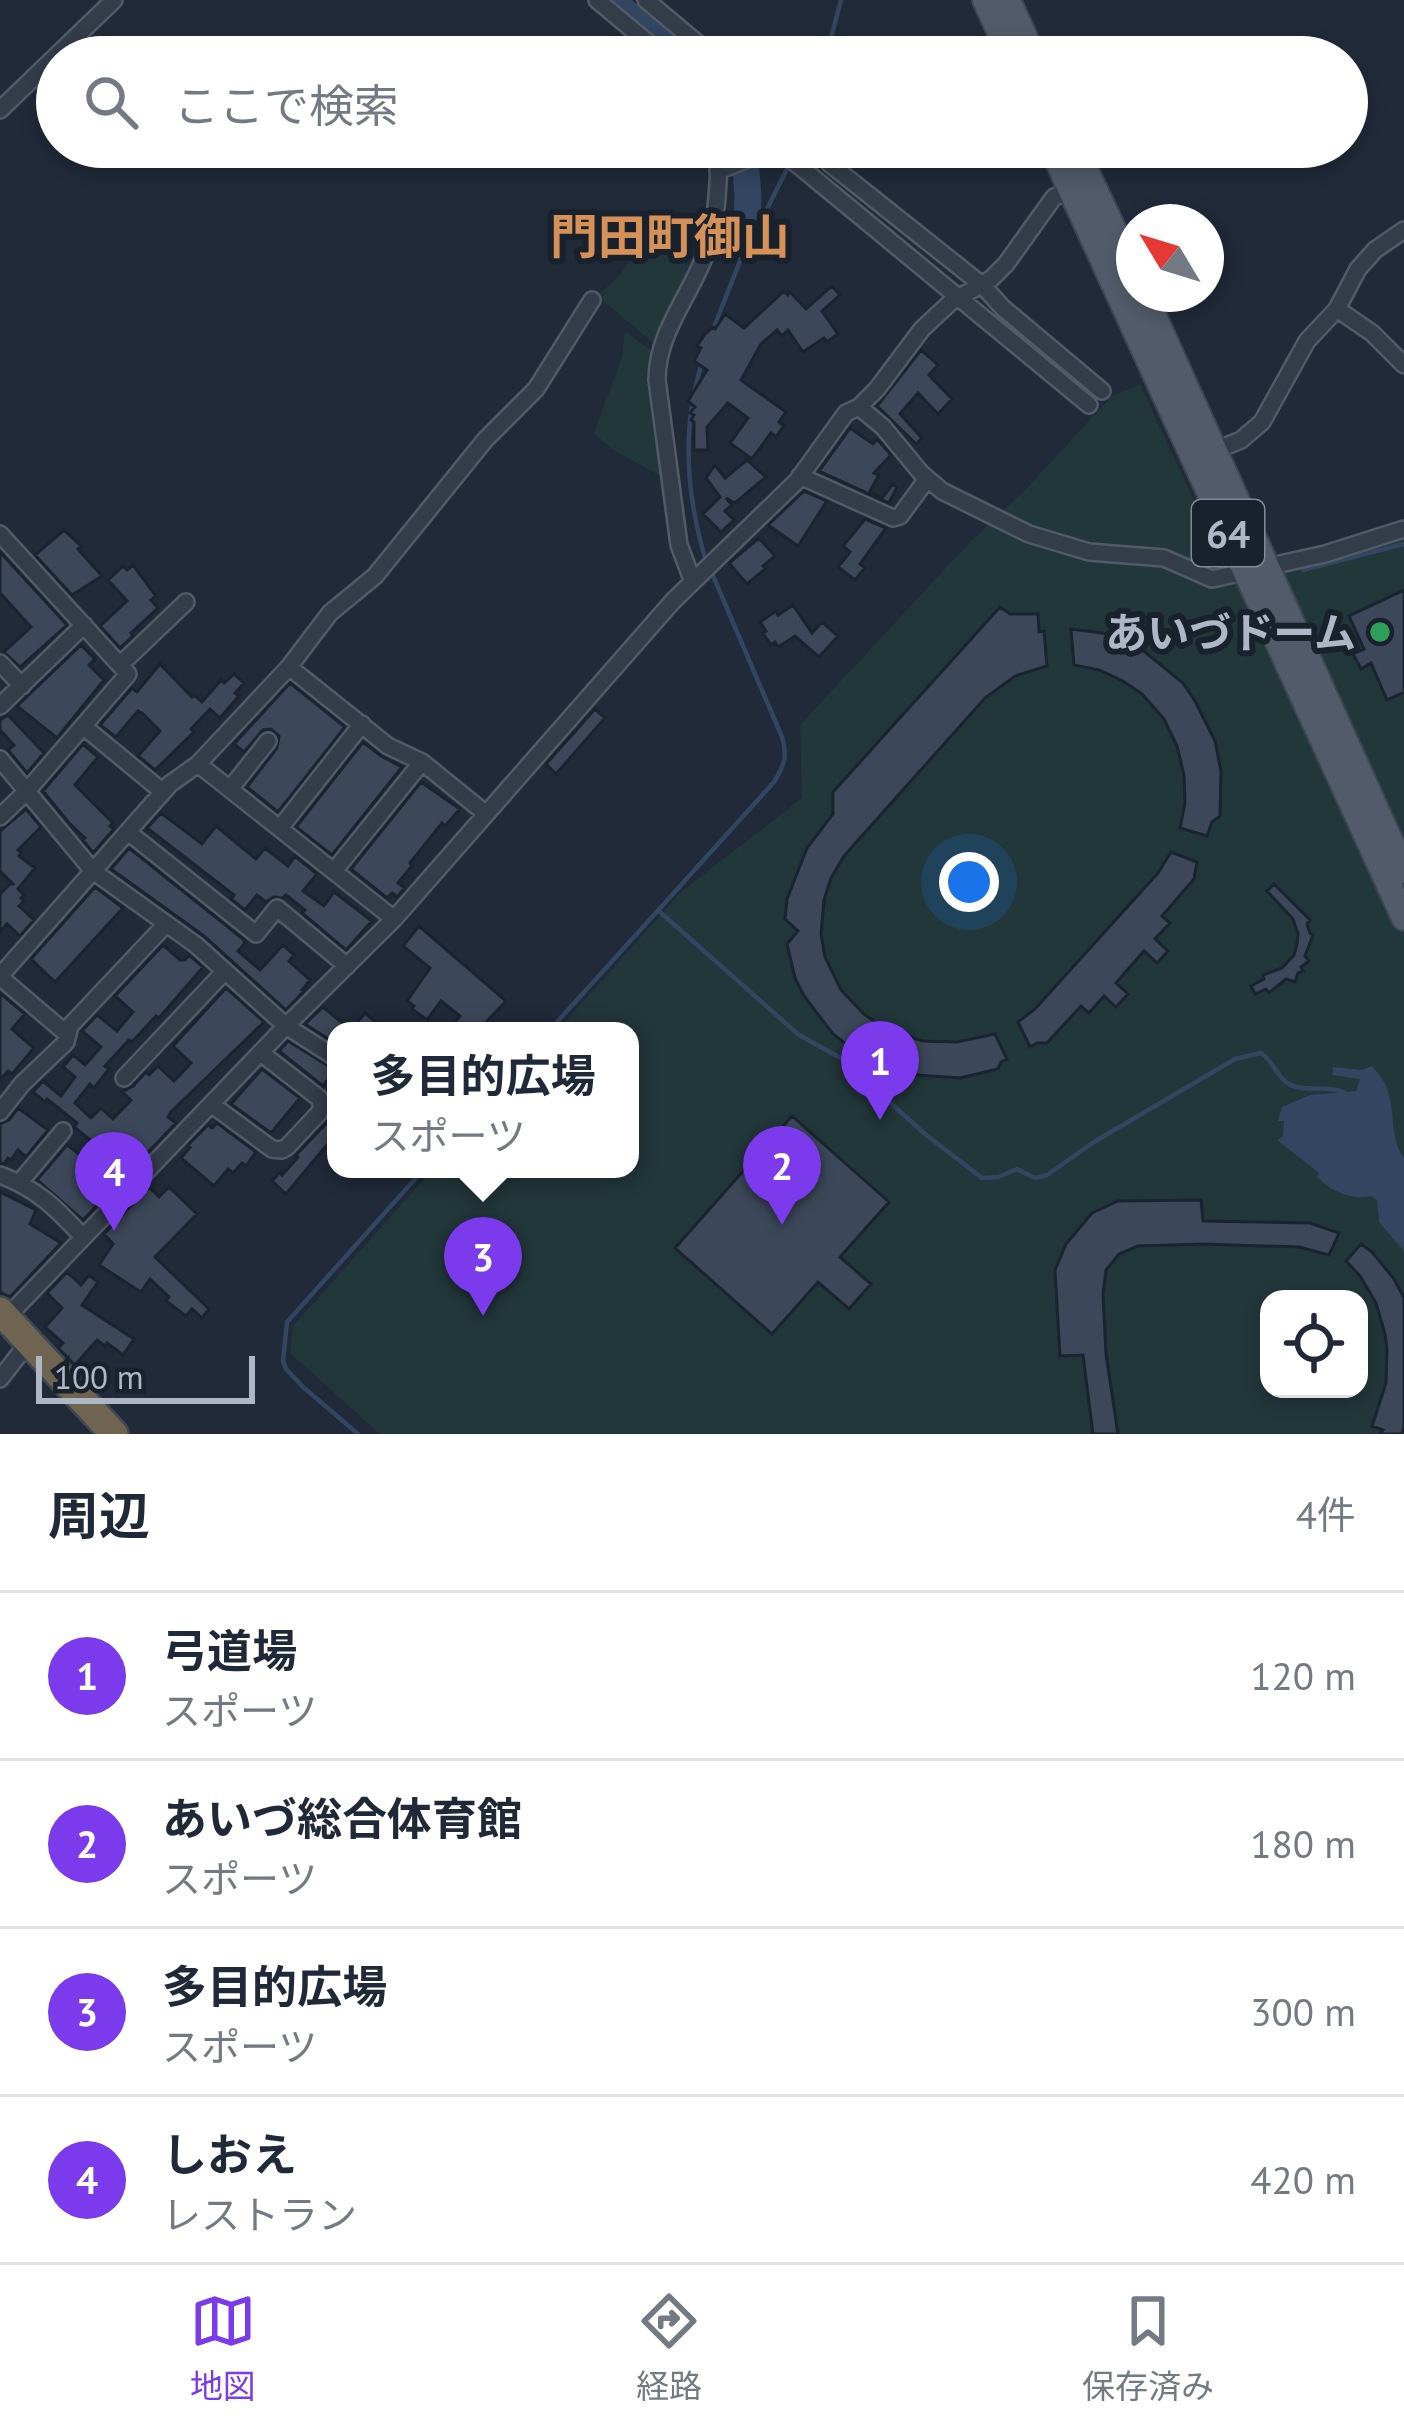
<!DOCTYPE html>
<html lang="ja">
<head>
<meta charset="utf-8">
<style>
  :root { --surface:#fff; --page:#f2f2f3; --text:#1f2937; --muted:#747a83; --line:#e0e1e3; --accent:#7c3aed }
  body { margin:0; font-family:"PT Sans","Noto Sans JP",sans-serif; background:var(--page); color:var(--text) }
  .controls { position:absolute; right:36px; bottom:36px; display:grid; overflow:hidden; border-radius:24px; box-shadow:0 6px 18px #0003 }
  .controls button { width:108px; height:108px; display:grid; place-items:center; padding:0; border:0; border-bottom:3px solid var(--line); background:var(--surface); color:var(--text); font:60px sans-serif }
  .compass { position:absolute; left:1116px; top:204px; width:108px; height:108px; border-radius:50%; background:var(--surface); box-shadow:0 6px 18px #0003; rotate:308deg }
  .scale { position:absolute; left:36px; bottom:30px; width:219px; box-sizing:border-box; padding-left:12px; border:6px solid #aeb7c6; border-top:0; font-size:33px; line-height:42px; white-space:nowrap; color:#aeb7c6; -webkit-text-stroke:9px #19212d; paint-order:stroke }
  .you { position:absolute; left:969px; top:882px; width:42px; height:42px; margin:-30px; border:9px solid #fff; border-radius:50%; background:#1a73e8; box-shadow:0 0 0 18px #1a73e833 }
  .badge { display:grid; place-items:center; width:78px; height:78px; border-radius:50%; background:var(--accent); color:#fff; font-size:39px; font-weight:700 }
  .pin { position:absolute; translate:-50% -99px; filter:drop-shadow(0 3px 6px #0008) }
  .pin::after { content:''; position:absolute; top:63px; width:42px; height:36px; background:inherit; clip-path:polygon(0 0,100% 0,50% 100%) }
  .popup { position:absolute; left:327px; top:1022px; width:312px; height:156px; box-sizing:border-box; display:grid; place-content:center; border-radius:24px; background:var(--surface); filter:drop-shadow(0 3px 9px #0005); font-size:39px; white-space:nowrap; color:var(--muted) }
  .popup b { font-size:45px; color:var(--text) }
  .popup::after { content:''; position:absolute; left:50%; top:100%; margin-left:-24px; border:24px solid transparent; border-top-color:var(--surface) }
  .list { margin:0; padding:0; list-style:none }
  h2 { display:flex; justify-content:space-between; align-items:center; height:156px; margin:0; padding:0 48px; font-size:51px }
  h2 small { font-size:39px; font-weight:400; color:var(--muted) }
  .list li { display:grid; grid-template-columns:78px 1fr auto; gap:36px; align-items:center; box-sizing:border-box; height:168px; padding:0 48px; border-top:3px solid var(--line) }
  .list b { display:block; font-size:45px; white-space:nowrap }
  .list p { margin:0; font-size:39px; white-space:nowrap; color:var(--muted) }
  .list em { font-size:39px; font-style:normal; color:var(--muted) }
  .icon { flex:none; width:66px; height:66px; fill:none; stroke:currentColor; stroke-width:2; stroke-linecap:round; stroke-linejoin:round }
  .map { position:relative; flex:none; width:1404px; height:1434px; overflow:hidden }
  .search { position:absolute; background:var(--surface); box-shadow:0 6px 18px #0003; left:36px; right:36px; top:36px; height:132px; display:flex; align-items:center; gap:30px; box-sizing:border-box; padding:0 42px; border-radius:66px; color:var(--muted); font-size:45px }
  .sheet { height:828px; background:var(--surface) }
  nav { display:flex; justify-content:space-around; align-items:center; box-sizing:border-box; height:168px; border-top:3px solid var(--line); background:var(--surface); font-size:33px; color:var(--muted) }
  nav a { display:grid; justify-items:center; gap:6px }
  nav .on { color:var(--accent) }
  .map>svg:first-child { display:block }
  .green { fill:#22373a; fill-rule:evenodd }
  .water { fill:#324561 }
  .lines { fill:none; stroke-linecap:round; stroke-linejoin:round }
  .stream { stroke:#324561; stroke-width:4.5 }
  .river { stroke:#324561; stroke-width:27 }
  .building { fill:#3c4859; stroke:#1b2330; stroke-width:3 }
  .street-casing { stroke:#515a67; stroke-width:20 }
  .primary-casing { stroke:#3d4553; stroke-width:28 }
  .highway-casing { stroke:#3e4754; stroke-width:32 }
  .street { stroke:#333c49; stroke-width:15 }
  .primary { stroke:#515b69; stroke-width:24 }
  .highway { stroke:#6f6450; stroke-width:27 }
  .leisure-dot { fill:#2e9e5b; stroke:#19212d; stroke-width:4.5 }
  .labels { text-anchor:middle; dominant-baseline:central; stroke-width:12; stroke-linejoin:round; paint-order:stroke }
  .shield { fill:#19212d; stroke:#818a98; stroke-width:3 }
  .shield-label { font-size:39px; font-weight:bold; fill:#aeb7c6 }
  .poi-label { font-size:42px; font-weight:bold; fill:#aeb7c6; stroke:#19212d; text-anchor:end }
  .quarter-label { font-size:48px; font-weight:bold; fill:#d69158; stroke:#19212d }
</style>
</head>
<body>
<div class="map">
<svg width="1404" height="1434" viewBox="0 0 1404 1434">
  <rect width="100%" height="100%" fill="#202a39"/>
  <path class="green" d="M647 237 694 269 659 342 655 344 597 296 619 276Z
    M625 331 653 352 667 480 612 449 594 433 622 357Z
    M1140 384 1232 583 1294 562 1404 535V1434H380L290 1353 293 1326 433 1169H630V1031H557L682 891 802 798 800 725 969 543 1024 491 1111 397ZM1269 1299H1359V1389H1269Z"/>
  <path class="water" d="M1372 1066C1376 1071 1381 1076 1384 1082 1397 1105 1388 1137 1404 1158V1251L1379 1222 1377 1200 1370 1196C1351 1201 1330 1190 1317 1177L1319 1173 1277 1140 1283 1137 1284 1121H1278L1282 1107 1310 1095 1356 1091 1360 1079 1332 1075 1333 1067 1362 1070Z"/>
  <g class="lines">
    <path class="stream" d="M826 57 841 0
      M712 332 746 246 751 241 790 163
      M703 360C681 426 686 495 706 561
      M1303 570 1404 544
      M660 912 799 1035 848 1062 874 1088 925 1134 982 1178 998 1177 1017 1169 1035 1178 1047 1175 1094 1142 1235 1059 1261 1053C1273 1061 1276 1074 1286 1082 1302 1094 1326 1084 1343 1092
      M549 1031 774 782C784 766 788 756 782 737L711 571
      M358 1434 303 1387 286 1369 283 1361 287 1322 424 1169"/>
    <path class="river" d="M611 0 678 57
      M744 147 748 196 746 246"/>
  </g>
  <path class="building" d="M832 286 840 295 822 311 838 334 827 342 824 338 803 352 788 330 782 336 777 330 761 344 741 380 786 412 779 422 784 426 776 437 771 433 752 459 730 443 748 418 728 403 707 427 708 450H694V422L691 420 694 415 690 413 695 407 688 401 707 370 694 361 701 348 697 346 705 334 713 327 715 329 725 314 744 328 784 291 788 295 790 292 806 309Z
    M921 350 938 365 929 375 952 399 938 414 918 393 900 414 922 438 916 444 877 406Z
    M850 428 873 444 877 439 891 455 874 473 879 475 870 491 882 498 893 484 897 487 889 503 819 471Z
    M747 460 766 477 735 503 726 498 732 505 725 511 734 520 721 532 703 514 720 497 706 478 715 465 725 478Z
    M804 491 827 501 798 546 768 525Z
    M865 519 886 528 860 564 865 568 855 580 838 567 850 552 843 546Z
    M64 530 81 546 78 549 102 576 72 595 35 555Z
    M759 538 775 556 763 566 765 569 747 584 729 563Z
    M0 552 67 625 20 667 4 652 31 627 0 593Z
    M133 565 156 596 151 600 158 608 131 633 133 636 120 648 100 626 127 601 108 580 123 566 127 570Z
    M1404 590V692L1387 700 1371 663 1361 669 1353 654 1364 649 1349 616Z
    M793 605 812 633 822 622 838 636 819 657 795 636 778 647 775 642 771 645 763 633 766 631 760 622 776 611 778 615Z
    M1000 607 1010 614H1038L1039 632 1044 631 1047 666 1015 676 985 698 844 856 831 878 824 900 821 934 825 957 841 990 865 1015 883 1027 922 1041 957 1042 995 1034 1007 1059 1001 1062 998 1069 960 1078 903 1074 851 1048 833 1034 804 996 795 978 787 944 798 931 785 919 787 899 807 848 833 814V792Z
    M1071 629 1109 634 1140 648 1183 683 1195 701 1215 741 1221 771 1220 816 1212 822 1207 836 1180 828 1185 803 1184 775 1177 746 1164 719 1142 694 1123 681 1099 670 1074 665Z
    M81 645 95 659 89 665 104 680 57 738 17 706Z
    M160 664 192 697 194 695 202 702 221 680 224 683 234 674 244 683 235 693 239 696 220 718 210 709 191 729 194 732 155 770 138 756 160 731 143 714 138 711 116 737 100 725 132 688 137 692Z
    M290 683 345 727 278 812 247 787 277 748 279 736 271 729 263 730 244 752 234 744Z
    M595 709 605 718 556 774 546 764Z
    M8 715 44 753 27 773 8 750 14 745 0 730V720Z
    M363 742 381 756 402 767 332 855 296 827Z
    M84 743V745L98 757 75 785 113 823 110 826 114 829 93 853 83 840 85 838 69 823 43 791Z
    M421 782 460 809 445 826 442 823 410 863 412 866 398 883 405 888 397 897 392 893 387 898 351 869Z
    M26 809 41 827 18 850 21 853 19 856 35 868 18 889 24 895 21 898 24 901 19 906 34 920 20 936 7 924 0 932V894L11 883 14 885 0 871V831Z
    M161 813 202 844 216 826 256 859 265 848 288 866 295 856 317 874 303 891 324 906 334 892 372 921 346 950 302 913 305 910 286 895 283 898 274 897 266 902 257 895 245 910 231 899 234 895 147 828Z
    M129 848 243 939 245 943 238 951 260 970 283 945 294 955 289 961 310 980 302 990 304 991 286 1010 204 936 111 869Z
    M1171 852 1197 862 1194 879 1162 916 1170 923 1155 939 1168 951 1157 963 1144 951 1116 983 1128 994 1116 1007 1104 996 1089 1013 1081 1006 1047 1043H1037L1030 1047 1018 1022 1035 1009 1158 873Z
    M1274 884 1310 920 1307 924 1310 933 1313 935 1305 956 1309 961 1301 967 1303 971 1298 973 1295 982 1286 979 1269 993 1266 989 1255 994 1251 986 1264 979 1263 975 1282 968 1294 955 1297 944 1298 934 1293 919 1267 891Z
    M95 887 123 908 55 982 31 959Z
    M419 926 506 1001 478 1031H448L460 1016 441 1001 427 1020 412 1009 414 1006 407 1001 430 968 403 946Z
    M163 945 180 960H185L189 955 203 967 159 1018 156 1016 132 1042 129 1040 105 1066 109 1069 94 1088 90 1084 75 1103 91 1118 101 1108 113 1119 131 1100 122 1092 133 1086 146 1072 149 1075 158 1066 174 1081 191 1063 173 1046 226 988 264 1022 171 1112 168 1117 176 1123 83 1220 37 1180 67 1145 83 1157 94 1143 74 1127 77 1123 47 1099 45 1102 33 1092 43 1081 61 1096 75 1077 63 1067 73 1055 85 1065 101 1047 82 1031 97 1015 117 1031 133 1012 115 996Z
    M0 993 25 1014 12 1029 34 1048 12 1074 8 1071 0 1080Z
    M323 1007 351 1030 365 1013 386 1031H336V1044L305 1024Z
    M288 1041 335 1070 323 1086 279 1051Z
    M262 1069 300 1098 271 1133 231 1104Z
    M18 1108 48 1130 26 1157 18 1150 11 1160 8 1158 4 1164 0 1163V1124L9 1120Z
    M336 1113V1134L286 1194 272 1181 280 1172 282 1175 298 1157 296 1155Z
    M792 1116 889 1202 840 1257 871 1284 849 1309 818 1282 772 1334 675 1248Z
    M217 1123 256 1152 246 1166 242 1163 233 1173 228 1169 214 1186 181 1158 190 1147 188 1145 208 1125 212 1128Z
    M149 1187 159 1197 169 1187 197 1214 155 1257 209 1309 202 1318 192 1309 186 1316 166 1301 169 1297 150 1279 141 1292 99 1265 113 1244 104 1234Z
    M0 1192 36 1210 30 1224 61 1243 10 1297 0 1292Z
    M1201 1200 1203 1221 1310 1223 1339 1233 1329 1255 1299 1247 1204 1244 1138 1246 1119 1254 1106 1270 1103 1294 1106 1354 1118 1434H1093L1083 1355 1060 1356 1055 1270 1066 1244 1092 1213 1118 1201Z
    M1361 1244 1372 1252 1394 1279 1404 1298V1427L1402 1434H1380L1383 1430 1372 1426 1386 1383 1387 1349 1385 1334 1376 1303 1360 1276 1346 1261Z
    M67 1272 81 1285 89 1275 98 1282 82 1305 134 1339 123 1355 107 1343 105 1346 97 1340 75 1365 58 1348 63 1343 45 1327 62 1308 47 1293Z"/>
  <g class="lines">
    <defs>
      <path id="street" d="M597 0 665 57
        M646 0 714 57
        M0 110 114 0
        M776 147 1089 405
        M821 147 830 164 982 285 1003 308 1102 391
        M718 171 758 155 766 147
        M1337 309 1372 333 1404 365
        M859 407 877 389 922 329 951 302 991 279 1006 264 1054 197 1078 189
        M1214 451 1241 440 1262 422 1307 341 1337 309 1358 269 1375 250 1404 230
        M800 476 893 518 900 516 927 479
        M0 534 128 674 27 791 0 817
        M693 582 679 545 657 380C657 331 692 294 707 250 718 218 718 180 720 147
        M0 663 22 686
        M120 665 186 602
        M289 667 388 746 422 762 485 813
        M0 706 84 625
        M83 726 163 792
        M0 759 93 871 196 945 286 1026 336 1058
        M198 764 394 919
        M230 789 268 741
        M280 828 362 724
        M128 832 256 934 277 908 347 966
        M334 871 422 762
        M0 976 170 784 198 764 289 667 330 613 375 576 485 440 536 389 592 300
        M0 977 68 1035
        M124 1078 225 971
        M211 1104 272 1149 282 1150 287 1147 319 1113 322 1106 319 1098 261 1053
        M0 1112 22 1084 66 1042 70 1026 166 924
        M0 1175C36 1188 56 1208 82 1236
        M20 1182 63 1131
        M6 1318 286 1026 394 919 673 601 797 481 846 413 859 407 883 427 921 473 942 491 1029 534 1089 552 1164 558 1212 579 1325 554 1404 529
        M0 1379 28 1343"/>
      <path id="primary" d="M985 0 1011 57
        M1008 0 1034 57
        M1051 147 1404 918
        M1075 147 1134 273
        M1144 294 1404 871"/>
      <path id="highway" d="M0 1311 114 1434"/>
    </defs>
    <use href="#street" class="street-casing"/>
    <use href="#primary" class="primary-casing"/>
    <use href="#highway" class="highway-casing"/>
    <use href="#street" class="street"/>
    <use href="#primary" class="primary"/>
    <use href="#highway" class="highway"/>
  </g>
  <circle class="leisure-dot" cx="1380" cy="632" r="12"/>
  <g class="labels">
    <rect class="shield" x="1192" y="500" width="72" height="66" rx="9"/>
    <g class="shield-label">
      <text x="1228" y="533">64</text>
    </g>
    <g class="poi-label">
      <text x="1356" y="632">あいづドーム</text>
    </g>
    <g class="quarter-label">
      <text x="670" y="236">門田町御山</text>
    </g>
  </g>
</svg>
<div class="controls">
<button><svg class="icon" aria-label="locate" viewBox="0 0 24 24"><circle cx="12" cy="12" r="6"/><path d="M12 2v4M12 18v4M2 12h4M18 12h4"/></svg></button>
</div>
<svg class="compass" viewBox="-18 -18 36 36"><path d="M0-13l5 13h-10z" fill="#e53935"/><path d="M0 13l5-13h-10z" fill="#747a83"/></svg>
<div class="scale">100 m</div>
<div class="you"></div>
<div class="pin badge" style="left:880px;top:1120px">1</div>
<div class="pin badge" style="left:782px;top:1225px">2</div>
<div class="pin badge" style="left:483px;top:1316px">3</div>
<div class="popup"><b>多目的広場</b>スポーツ</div>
<div class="pin badge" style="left:114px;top:1231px">4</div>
<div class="search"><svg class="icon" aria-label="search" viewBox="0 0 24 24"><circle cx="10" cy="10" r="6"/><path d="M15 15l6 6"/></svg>ここで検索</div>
</div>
<section class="sheet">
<h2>周辺<small>4件</small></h2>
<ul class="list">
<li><span class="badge">1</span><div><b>弓道場</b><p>スポーツ</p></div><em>120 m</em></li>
<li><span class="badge">2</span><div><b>あいづ総合体育館</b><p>スポーツ</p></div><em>180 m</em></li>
<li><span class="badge">3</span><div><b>多目的広場</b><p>スポーツ</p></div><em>300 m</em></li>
<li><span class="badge">4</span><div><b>しおえ</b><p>レストラン</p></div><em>420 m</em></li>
</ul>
</section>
<nav>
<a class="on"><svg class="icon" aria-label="map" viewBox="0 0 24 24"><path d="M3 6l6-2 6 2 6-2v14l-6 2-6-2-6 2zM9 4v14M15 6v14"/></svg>地図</a>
<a><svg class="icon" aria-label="directions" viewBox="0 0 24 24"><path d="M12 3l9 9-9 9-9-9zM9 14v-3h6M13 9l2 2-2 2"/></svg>経路</a>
<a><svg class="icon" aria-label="saved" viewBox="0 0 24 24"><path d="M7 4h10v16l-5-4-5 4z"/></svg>保存済み</a>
</nav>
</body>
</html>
